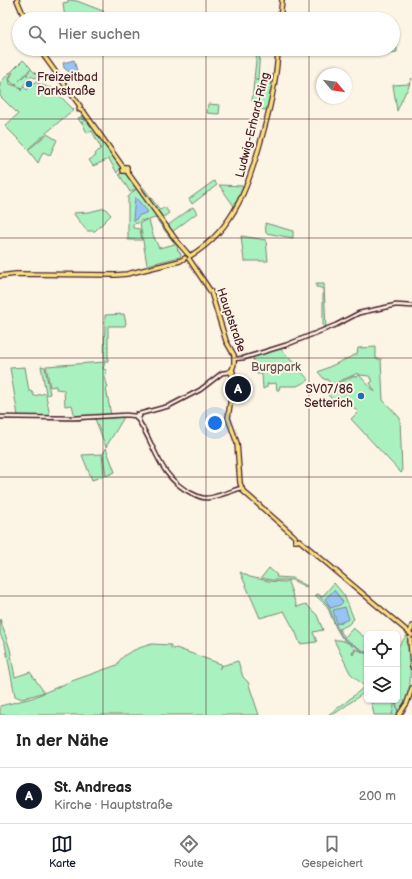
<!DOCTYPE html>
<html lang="de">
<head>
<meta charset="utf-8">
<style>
  :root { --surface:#fff; --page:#f2f2f2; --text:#222; --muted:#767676; --line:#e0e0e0; --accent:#111827 }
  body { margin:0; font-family:"Balsamiq Sans",sans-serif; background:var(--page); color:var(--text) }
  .controls { position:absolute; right:12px; bottom:12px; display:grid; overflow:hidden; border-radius:6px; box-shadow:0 1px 3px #0004 }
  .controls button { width:36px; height:36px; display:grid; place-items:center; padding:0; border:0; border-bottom:1px solid var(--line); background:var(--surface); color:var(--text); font:20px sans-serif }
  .compass { position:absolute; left:316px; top:68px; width:36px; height:36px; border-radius:50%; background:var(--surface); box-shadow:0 1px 3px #0004; rotate:119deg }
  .you { position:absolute; left:215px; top:423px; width:14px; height:14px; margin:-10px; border:3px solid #fff; border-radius:50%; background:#1a73e8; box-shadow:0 0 0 6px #1a73e833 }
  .badge { display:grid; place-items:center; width:26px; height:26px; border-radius:50%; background:var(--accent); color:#fff; font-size:13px; font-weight:700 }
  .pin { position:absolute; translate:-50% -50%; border:2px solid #fff; box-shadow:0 1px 4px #0006 }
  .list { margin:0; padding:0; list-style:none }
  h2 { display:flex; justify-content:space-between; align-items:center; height:52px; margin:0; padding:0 16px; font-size:17px }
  h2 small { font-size:13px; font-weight:400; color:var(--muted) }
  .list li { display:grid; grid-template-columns:26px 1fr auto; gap:12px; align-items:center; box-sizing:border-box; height:56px; padding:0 16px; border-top:1px solid var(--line) }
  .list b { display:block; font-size:15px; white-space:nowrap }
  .list p { margin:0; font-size:13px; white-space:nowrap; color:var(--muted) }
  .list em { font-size:13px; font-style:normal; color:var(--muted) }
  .icon { flex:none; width:22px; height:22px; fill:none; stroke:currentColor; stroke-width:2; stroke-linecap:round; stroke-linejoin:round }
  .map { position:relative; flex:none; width:412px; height:715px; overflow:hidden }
  .search { position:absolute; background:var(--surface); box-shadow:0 1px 3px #0004; left:12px; right:12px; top:12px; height:44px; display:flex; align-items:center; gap:10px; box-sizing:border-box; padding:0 14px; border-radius:22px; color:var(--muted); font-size:15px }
  .sheet { height:108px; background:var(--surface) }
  nav { display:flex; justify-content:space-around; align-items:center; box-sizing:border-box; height:56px; border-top:1px solid var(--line); background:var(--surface); font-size:11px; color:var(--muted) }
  nav a { display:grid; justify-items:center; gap:2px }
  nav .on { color:var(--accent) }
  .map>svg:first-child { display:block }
  .green { fill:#a9f1be; stroke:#7a8874; fill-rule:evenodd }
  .water { fill:#97c5f2; stroke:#7883a2 }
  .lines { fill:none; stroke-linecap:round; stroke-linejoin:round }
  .stream { stroke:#7883a2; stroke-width:1 }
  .minor-casing { stroke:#4a1f2b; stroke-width:5.5 }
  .major-casing { stroke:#4a1f2b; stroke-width:6 }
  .minor { stroke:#fcf5e5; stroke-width:2.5 }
  .major { stroke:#f8e281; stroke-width:3.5 }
  .grid { fill:none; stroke:#4a1f2b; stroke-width:1; stroke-opacity:0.55 }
  .poi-dot { fill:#1f6fb2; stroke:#fcf5e5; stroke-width:1.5 }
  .labels { text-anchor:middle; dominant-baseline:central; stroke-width:4; stroke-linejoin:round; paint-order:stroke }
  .poi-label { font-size:12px; fill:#4a1f2b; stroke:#fcf5e5; text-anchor:start }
  .street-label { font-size:12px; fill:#4a1f2b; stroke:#fcf5e5 }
  .park-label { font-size:12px; fill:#625450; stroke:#fcf5e5 }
</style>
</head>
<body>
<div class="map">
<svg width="412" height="715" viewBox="0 0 412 715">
  <rect width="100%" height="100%" fill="#fcf5e5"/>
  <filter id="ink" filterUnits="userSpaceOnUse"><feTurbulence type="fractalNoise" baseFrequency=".025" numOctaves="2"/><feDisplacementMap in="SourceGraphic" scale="8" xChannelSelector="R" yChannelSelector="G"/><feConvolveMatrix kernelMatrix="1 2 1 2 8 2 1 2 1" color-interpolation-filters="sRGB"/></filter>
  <g filter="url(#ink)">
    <path class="green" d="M68 0 77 1 103 11 110 19H65L63 3 68 2Z
      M393 20H395L397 52 368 54V51L393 49Z
      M259 49 276 51 277 52 276 74 268 110 255 109 256 102 252 101 254 80 273 82 275 73 276 52 260 50 258 79H254L257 51Z
      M23 60 31 68 19 81 26 74 28 76 27 74 31 69 38 76 35 78 31 76 23 86 27 90 36 81 39 84 36 87 40 84 49 88 51 87 74 110 68 114 28 149 5 126 18 114 0 96V83L10 72 11 74 9 78 10 84 22 88 21 91 22 88 16 85 17 83 15 85 11 82 9 79 13 73 11 72Z
      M412 78 407 91H406L397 111 393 85 409 84Z
      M208 104 220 105 219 114 207 113Z
      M267 111 250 176 234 206 219 185 245 186 253 165Z
      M76 112C82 111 83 115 85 119L84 120 81 117 84 121 88 120 121 167 117 173 109 159 93 166 89 160 96 156 95 154 101 148 92 131 87 133 82 122 81 123 78 118 81 117 82 114 79 112Z
      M47 134 57 140 50 155 43 152 38 163 28 150Z
      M122 173 126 174 179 247 171 237 178 248 177 249 181 254 180 257 147 265 140 223 148 219 140 221 138 223 133 224V228L140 229 142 240H128V197L136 189 130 192 119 174ZM155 218 157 220 175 244 159 248 153 235 149 220Z
      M214 181 217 185 192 204 189 199Z
      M143 187 160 210 165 207 169 213 162 218 140 188Z
      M193 207 197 213 172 232 188 252 194 251 211 237 193 253 186 251 165 224 167 226Z
      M105 208 111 215 95 231H87L73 213 89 212Z
      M265 223 293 231V238L266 233Z
      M241 236 266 240 268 261H244Z
      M316 284H324L326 328 323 329V289L318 287H316Z
      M124 314 126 323 125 326H108V361H104L105 315Z
      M376 347V359H381L383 400 400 418 402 472 401 473 351 419 358 412 345 398 338 405 323 390 354 376 355 377 359 375 375 392 370 383 373 381 369 376 360 375 358 373 331 385 327 379 325 380 318 372 357 354 358 348Z
      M280 348 309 380 297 386H280L279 390H277L276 383 267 384V387L263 389 262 374H257L253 357Z
      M105 362 103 369 107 370 105 377 108 388H106L111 415 75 417 72 405 65 406 64 390 56 389V386L50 387 46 366Z
      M41 366 45 367 50 394 46 395 50 417 0 416H18L10 368 25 367 29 391H32L34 396 46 393Z
      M123 417V419L106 447 95 419 80 420 0 419 79 420Z
      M106 448 115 472 106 476 103 454Z
      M102 454 104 476 92 480 82 455Z
      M269 568 277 575 276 577 292 578 307 586 306 587 292 580H271L261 578Z
      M240 572 250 577 268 581 286 582 288 580V582L297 607 306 604 317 615 323 630 313 632 317 642 300 644 296 633 284 611 260 618Z
      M334 583 344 595 354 619 348 625 339 629 344 636 342 638 336 628 327 606 315 595 318 594 322 597Z
      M375 606 412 636H410L412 638V656L409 637 406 645 408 644C410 662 412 681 408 698 406 704 401 710 398 715H374L371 700H395L398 713 396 700H397V648L408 634Z
      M0 619 10 649 15 677 30 672 44 692 22 699 15 696 5 644 0 634Z
      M353 628 367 639V654L343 639Z
      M334 640C342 639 350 643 355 649L354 652H352L353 655 356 649 367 654V689L350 673Z
      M152 644 171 645V648L174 649 176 648 221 664 222 666 219 669 221 666 238 661 243 677 248 682 259 715H0V706L32 698 69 682 117 665C121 653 141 647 152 644Z
      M364 687 366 689 365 692 333 715H328L346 702Z"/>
    <path class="water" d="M74 60 78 75 74 76 64 68 63 63Z
      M135 197 148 212 138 216 135 221 133 219Z
      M334 590 343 602 340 605 331 608 325 599Z
      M345 607 349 619 337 624 333 610Z"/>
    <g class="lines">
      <path class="stream" d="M320 597 329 606 335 623 342 637 367 653
        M392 715 394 707V700"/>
      <defs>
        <path id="minor" d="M234 359 244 358 286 345 336 325 359 313 396 305 412 306
          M139 414 169 406 200 390 222 373 230 372
          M0 417 74 418 126 415 136 416
          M140 423 138 418 140 416 137 414 136 417C156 444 157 476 191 493 195 495 201 498 205 498 212 499 234 490 241 488"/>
        <path id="major" d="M17 0 25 19
          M280 19 282 0
          M39 49 80 106 79 109 84 112 123 167V171H127
          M123 167H127V171L128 173 176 240 188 254
          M190 256C236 229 250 181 263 133 271 105 277 78 278 49
          M189 259 211 292 226 341 234 355V364L232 370
          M0 276 16 274 116 275 127 274 180 261 185 258
          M232 370 233 372 231 373 230 371Z
          M232 373 233 383 228 418 237 443 240 483 243 491 293 535 295 537V541H297L299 540 305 545 412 635
          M411 630 412 626
          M410 638 412 667
          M399 715 407 703 412 688"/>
      </defs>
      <use href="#minor" class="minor-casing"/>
      <use href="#major" class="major-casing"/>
      <use href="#minor" class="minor"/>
      <use href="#major" class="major"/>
    </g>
  </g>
  <path class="grid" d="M103 0V19M206 0V19M309 0V19M103 49V715M206 49V715M309 49V715M0 119H412M0 238H412M0 358H412M0 477H412M0 596H412"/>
  <g class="poi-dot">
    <circle cx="29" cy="84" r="4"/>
    <circle cx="361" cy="396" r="4"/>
  </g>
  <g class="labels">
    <g class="poi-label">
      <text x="37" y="77">Freizeitbad<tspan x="37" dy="14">Parkstraße</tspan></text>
      <text x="353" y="389" text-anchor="end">SV07/86<tspan x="353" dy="14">Setterich</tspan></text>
    </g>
    <g class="street-label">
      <text transform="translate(253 125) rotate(-76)">Ludwig-Erhard-Ring</text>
      <text transform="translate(231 320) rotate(71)">Hauptstraße</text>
    </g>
    <g class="park-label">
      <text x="276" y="367">Burgpark</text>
    </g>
  </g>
</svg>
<div class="controls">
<button><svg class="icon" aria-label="locate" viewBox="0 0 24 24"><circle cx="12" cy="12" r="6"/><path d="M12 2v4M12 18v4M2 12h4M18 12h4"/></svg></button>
<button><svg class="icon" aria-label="layers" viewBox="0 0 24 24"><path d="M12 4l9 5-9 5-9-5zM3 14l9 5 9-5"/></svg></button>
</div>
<svg class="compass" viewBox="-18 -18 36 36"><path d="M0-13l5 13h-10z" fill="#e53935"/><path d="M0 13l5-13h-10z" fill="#767676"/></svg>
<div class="you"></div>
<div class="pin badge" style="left:238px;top:389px">A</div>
<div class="search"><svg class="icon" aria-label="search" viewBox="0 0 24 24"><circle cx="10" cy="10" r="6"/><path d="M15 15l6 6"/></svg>Hier suchen</div>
</div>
<section class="sheet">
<h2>In der Nähe<small></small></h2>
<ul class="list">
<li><span class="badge">A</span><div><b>St. Andreas</b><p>Kirche · Hauptstraße</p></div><em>200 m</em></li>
</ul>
</section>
<nav>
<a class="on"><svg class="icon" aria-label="map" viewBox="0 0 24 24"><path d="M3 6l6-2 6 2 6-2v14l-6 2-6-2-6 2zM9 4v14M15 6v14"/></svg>Karte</a>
<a><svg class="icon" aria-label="directions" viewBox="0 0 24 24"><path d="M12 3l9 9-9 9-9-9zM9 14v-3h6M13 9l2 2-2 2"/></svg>Route</a>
<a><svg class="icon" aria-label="saved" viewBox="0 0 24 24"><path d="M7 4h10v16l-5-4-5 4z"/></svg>Gespeichert</a>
</nav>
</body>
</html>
